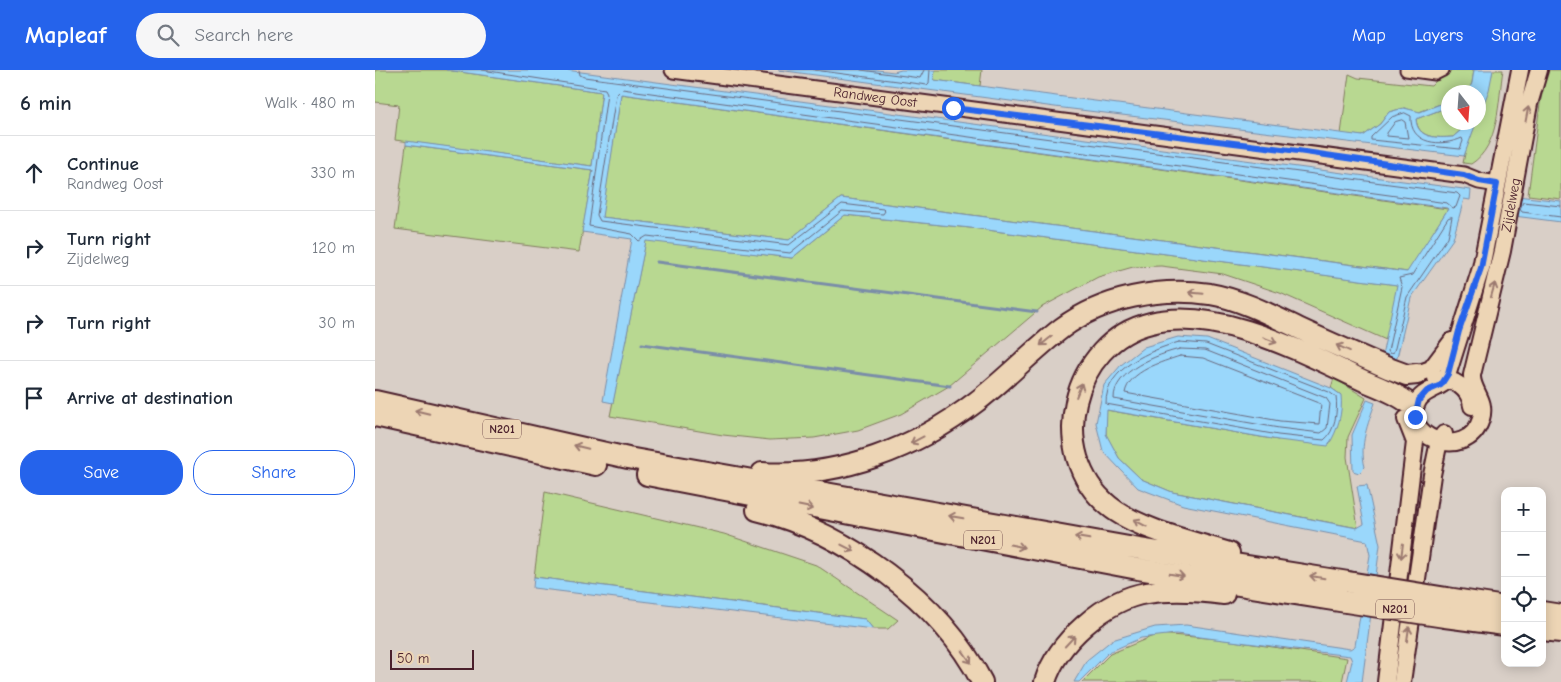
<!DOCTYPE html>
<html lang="en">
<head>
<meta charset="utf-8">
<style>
  :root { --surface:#fff; --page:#f6f6f7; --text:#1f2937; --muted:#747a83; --line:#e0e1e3; --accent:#2563eb }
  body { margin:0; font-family:"Comic Neue",sans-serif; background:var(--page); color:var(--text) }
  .controls { position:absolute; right:15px; bottom:15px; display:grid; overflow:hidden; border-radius:10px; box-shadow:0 2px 12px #0003 }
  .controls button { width:45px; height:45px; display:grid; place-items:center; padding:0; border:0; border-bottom:1px solid var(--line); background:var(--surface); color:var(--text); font:25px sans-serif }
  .compass { position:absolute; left:1066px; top:15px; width:45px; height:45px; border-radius:50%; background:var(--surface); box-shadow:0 2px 12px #0003; rotate:163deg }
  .scale { position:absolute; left:15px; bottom:12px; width:84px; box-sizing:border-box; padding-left:5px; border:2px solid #4a1f2b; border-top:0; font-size:14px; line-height:18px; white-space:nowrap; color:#4a1f2b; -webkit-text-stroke:4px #edd5b5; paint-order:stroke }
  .stop { position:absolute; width:15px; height:15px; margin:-11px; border:4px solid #2563eb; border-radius:50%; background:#fff }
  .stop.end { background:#2563eb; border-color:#fff; box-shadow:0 1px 5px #0008 }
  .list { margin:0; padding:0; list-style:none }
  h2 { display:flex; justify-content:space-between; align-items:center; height:65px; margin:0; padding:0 20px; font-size:21px }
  h2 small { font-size:16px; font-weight:400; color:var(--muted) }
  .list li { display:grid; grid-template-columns:32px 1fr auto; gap:15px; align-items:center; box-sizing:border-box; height:75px; padding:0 20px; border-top:1px solid var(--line) }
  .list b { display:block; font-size:19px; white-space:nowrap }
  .list p { margin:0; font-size:16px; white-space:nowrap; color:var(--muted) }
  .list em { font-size:16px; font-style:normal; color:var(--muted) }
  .actions { display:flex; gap:10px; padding:15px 20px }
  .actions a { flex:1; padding:11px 0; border:1px solid var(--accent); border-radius:20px; text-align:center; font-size:18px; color:var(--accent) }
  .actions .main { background:var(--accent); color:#fff }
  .icon { flex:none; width:28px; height:28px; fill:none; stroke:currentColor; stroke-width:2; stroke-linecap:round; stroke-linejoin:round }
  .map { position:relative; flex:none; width:1186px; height:612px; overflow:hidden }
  header { display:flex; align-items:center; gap:30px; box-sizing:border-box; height:70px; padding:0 25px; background:var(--accent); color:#fff }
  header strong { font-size:24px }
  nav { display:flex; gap:28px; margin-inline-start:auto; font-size:18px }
  .search { width:350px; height:45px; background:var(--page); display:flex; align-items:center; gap:12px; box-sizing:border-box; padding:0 18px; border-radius:28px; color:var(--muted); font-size:19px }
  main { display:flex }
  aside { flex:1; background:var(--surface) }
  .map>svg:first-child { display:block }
  .green { fill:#b8d891; stroke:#817c5e }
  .water { fill:#9ad7fb; stroke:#7a8da8; fill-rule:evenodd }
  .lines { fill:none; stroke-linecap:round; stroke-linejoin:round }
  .shore { stroke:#6a697e; stroke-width:1 }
  .stream { stroke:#7a8da8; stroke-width:3 }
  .minor-casing { stroke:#4a1f2b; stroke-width:15 }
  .tertiary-casing { stroke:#4a1f2b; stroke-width:19 }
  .secondary-casing { stroke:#4a1f2b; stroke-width:20 }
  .trunk-casing { stroke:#4a1f2b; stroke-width:24 }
  .minor { stroke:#edd5b5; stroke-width:11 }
  .tertiary { stroke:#edd5b5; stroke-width:15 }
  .secondary { stroke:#edd5b5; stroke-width:16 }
  .trunk { stroke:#edd5b5; stroke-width:20 }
  .trunk-bridge-casing { stroke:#4a1f2b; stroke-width:24; stroke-linecap:butt }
  .trunk-bridge { stroke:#edd5b5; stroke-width:20 }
  .oneway { stroke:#9c7a70 }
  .route { stroke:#2563eb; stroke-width:6 }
  .labels { text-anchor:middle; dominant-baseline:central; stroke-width:4.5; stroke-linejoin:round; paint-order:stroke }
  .shield { fill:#edd5b5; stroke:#7b5654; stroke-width:1 }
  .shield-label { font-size:12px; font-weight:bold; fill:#4a1f2b }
  .street-label { font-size:14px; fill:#4a1f2b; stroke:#edd5b5 }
</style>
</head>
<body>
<header>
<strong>Mapleaf</strong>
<div class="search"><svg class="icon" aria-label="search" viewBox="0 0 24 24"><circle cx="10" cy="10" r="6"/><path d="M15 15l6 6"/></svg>Search here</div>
<nav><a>Map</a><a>Layers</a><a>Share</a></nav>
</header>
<main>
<aside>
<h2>6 min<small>Walk · 480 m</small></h2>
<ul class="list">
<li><svg class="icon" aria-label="ahead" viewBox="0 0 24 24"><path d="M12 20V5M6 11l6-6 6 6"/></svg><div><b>Continue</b><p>Randweg Oost</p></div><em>330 m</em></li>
<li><svg class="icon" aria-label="right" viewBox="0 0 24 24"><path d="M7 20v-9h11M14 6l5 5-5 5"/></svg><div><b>Turn right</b><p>Zijdelweg</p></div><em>120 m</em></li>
<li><svg class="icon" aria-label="right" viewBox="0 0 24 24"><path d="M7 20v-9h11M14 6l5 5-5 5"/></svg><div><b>Turn right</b></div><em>30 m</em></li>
<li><svg class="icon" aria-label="arrive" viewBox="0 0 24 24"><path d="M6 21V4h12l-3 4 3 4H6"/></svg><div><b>Arrive at destination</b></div></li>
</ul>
<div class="actions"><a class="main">Save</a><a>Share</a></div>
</aside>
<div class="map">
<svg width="1186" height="612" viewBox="0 0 1186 612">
  <rect width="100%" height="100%" fill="#d9cfc7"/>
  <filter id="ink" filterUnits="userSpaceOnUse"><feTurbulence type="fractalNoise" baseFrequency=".02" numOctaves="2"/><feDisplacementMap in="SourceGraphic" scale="10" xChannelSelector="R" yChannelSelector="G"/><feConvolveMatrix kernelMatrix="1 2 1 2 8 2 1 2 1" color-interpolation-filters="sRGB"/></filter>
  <g filter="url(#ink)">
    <path class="green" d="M0 0H71L227 22 217 96 20 70 24 35 0 32Z
      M560 0H607L605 16 558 10Z
      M1072 0H1099L1097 13 1093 22H1074L1073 31 1044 42 1029 38 1014 42 1005 54 988 66 966 64 974 4 983 8 1056 16Z
      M1118 0H1128C1123 30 1125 76 1096 94L1088 93 1091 79 1101 53 1104 52C1104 40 1115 15 1118 0Z
      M1172 0H1186V129L1153 125 1165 34Z
      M246 24 1073 139 1033 202 466 128 414 170 226 147Z
      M1073 37 1074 52 1088 53 1086 60 1078 67C1062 68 1043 69 1041 49Z
      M31 75 218 100 204 182 20 159Z
      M470 145 605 159 1023 215 1011 270 905 223 848 204 786 196 758 197 723 207 667 237 574 316 526 344 483 360 439 368 395 370 348 365 235 346 271 170 417 188Z
      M959 308 991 328 973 367 972 387 983 458 797 422 766 409 744 388 731 365V340L903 370 966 325 956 318Z
      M170 422 349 464 441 495 523 550 513 559H498L490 549 159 507Z
      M783 564 844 569 972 588 967 612H707L735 584Z"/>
    <path class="water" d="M71 0H191L1096 120 1095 130 1089 129 1078 169 1036 228 1021 292 1007 286 1022 215 605 159 470 145 417 188 271 171 238 333 228 331 257 169 207 162 218 100 31 75V71L217 96 227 22ZM246 24 1072 138 1073 139 1032 202 466 128 414 170 227 147Z
      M403 0H502L519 2 526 0H560L559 10 988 66 1005 54 1014 42 1029 38 1045 42 1073 31V37L1041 49C1042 69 1062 68 1078 67L1086 60 1088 53H1101L1089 86 680 37Z
      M1099 0H1118L1114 20 1104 46V22H1093L1097 13Z
      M1142 126 1186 131V152L1139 146Z
      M803 267 832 269 956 318 966 325C968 343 963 360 953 376L903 370 732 340 731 364 744 388 766 409 797 422 982 458 989 454 982 416 992 415 1005 475 987 612H972L977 591 975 586 801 564 766 568 734 582 704 612H699L712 590 737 570 780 557 811 555 975 579 980 576 995 485 992 471 808 435 763 418 728 381 721 353 729 315 746 295 769 277Z
      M992 330 1000 333C993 354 984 375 990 397L984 403 978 401 977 365Z
      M159 507 490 549 498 559 158 518Z"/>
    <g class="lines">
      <path class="shore" d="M107 0 230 19 232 23 214 156 257 164 264 171 272 166 415 183 467 141 508 144 510 141 508 139 467 134 414 175 225 151 222 145 241 25 247 19 1072 133 1078 138 1081 137 1085 126 1082 123 209 7 205 5 204 0
        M439 0 552 15 554 13 555 0
        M486 0 545 8 549 0
        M1030 43 1036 46C1034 75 1067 77 1087 68L1088 71 1085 79 996 70V67L1017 47Z
        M1027 50 1030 52 1033 68 1012 66V63L1020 52Z
        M1186 136 1148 132 1145 139 1147 142 1186 147
        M1077 147 1073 167 1032 227 1020 278 1018 283 1015 284 1013 281 1027 217 1024 208 1037 205 1073 148Z
        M804 272 831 274 954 322 961 327C963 340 960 362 949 370L903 365 731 334C730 298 776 280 804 272Z
        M805 279 830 280 951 328 955 334 952 358 946 363 904 358 739 329C738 301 783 284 805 279Z
        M805 286 828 288 946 334 944 354 905 351 750 323C754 301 787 292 805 286Z"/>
      <path class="stream" d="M282 192 662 242
        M267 274 575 316"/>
      <defs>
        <path id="minor" d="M1031 0 1060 4 1068 0"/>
        <g id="tertiary">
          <path id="s1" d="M298 0 1089 105 1104 111 1122 114"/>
        </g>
        <g id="secondary">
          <path id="s2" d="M1145 0 1106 198 1070 312C1062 319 1051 320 1044 329 1020 365 1092 395 1106 349 1112 329 1096 321 1097 305L1127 181 1154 34 1164 0"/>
          <path d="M1042 304 1056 299 1077 271"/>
          <path d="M1061 308C1078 308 1095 318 1097 336"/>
          <path d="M1011 612 1040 372 1031 349"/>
          <path d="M1027 612 1057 405 1064 371 1069 364"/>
        </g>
        <path id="trunk" d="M0 331 253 388 765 479 973 512
          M0 346 221 395
          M387 403C464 408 541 378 601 332 631 309 657 281 687 258 729 227 785 217 835 224 865 229 896 245 923 258 953 272 983 285 1013 298L1032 305 1042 304
          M272 405 763 499 971 532
          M382 440C470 462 565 530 607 612
          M854 483C819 472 762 459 734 436 670 384 696 272 776 253 841 237 923 280 981 307 997 315 1018 321 1032 332
          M1072 528 1130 537
          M1167 542 1186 545
          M1070 547 1130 555
          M1167 560 1186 562
          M670 612C682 572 731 529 772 523 796 519 825 521 849 524"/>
      </defs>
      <use href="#minor" class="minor-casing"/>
      <use href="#tertiary" class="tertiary-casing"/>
      <use href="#secondary" class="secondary-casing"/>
      <use href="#trunk" class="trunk-casing"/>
      <use href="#minor" class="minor"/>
      <use href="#tertiary" class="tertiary"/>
      <use href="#secondary" class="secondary"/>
      <use href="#trunk" class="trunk"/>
      <defs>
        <path id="trunk-bridge" d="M973 512 1072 528
          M971 532 1070 547"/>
      </defs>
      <use href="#trunk-bridge" class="trunk-bridge-casing"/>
      <use href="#trunk-bridge" class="trunk-bridge"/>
    </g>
    <defs><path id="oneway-shaft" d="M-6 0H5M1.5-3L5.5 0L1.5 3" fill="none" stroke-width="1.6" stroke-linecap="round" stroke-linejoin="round" transform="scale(1.25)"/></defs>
    <g class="oneway">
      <use href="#oneway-shaft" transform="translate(1152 44) rotate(-79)"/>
      <use href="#oneway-shaft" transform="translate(1118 220) rotate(-74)"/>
      <use href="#oneway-shaft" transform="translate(821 223) rotate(-175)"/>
      <use href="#oneway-shaft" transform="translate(895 270) rotate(21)"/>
      <use href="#oneway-shaft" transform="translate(671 271) rotate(141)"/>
      <use href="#oneway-shaft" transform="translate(968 278) rotate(-156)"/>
      <use href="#oneway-shaft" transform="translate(704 320) rotate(-68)"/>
      <use href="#oneway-shaft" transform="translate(47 342) rotate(-167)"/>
      <use href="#oneway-shaft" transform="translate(542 370) rotate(152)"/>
      <use href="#oneway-shaft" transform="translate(206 377) rotate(-167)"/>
      <use href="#oneway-shaft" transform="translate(431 437) rotate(11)"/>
      <use href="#oneway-shaft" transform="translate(581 447) rotate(-170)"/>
      <use href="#oneway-shaft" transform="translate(765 453) rotate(-152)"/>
      <use href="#oneway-shaft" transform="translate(707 468) rotate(-170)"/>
      <use href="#oneway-shaft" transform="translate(642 476) rotate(11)"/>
      <use href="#oneway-shaft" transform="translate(473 478) rotate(27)"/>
      <use href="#oneway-shaft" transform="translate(1027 481) rotate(97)"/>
      <use href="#oneway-shaft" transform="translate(802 505) rotate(9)"/>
      <use href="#oneway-shaft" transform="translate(942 507) rotate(-171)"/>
      <use href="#oneway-shaft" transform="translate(1033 564) rotate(-82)"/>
      <use href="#oneway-shaft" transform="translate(695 571) rotate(-47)"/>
      <use href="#oneway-shaft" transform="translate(592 587) rotate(55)"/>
    </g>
  </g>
  <g class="lines" filter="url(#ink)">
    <path class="route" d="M578 38 923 81 1089 105 1104 111 1122 114 1106 198 1084 261 1073 304 1066 315 1052 321 1044 330 1040 347"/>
  </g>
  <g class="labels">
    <g class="shield">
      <rect x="108" y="349.5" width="38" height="19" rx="4"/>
      <rect x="589" y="460.5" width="38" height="19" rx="4"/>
      <rect x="1001" y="529.5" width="38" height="19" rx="4"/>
    </g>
    <g class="shield-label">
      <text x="127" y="359">N201</text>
      <text x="608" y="470">N201</text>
      <text x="1020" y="539">N201</text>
    </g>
    <g class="street-label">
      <text stroke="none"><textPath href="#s1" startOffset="204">Randweg Oost</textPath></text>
      <text stroke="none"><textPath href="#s2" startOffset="681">Zijdelweg</textPath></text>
    </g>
  </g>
</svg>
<div class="controls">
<button>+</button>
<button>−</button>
<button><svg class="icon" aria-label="locate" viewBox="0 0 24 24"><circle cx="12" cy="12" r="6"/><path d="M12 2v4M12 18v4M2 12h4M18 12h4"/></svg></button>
<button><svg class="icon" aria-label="layers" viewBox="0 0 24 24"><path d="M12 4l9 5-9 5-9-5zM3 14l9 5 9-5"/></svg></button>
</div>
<svg class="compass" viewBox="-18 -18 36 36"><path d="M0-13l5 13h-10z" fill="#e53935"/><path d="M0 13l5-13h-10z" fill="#747a83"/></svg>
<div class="scale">50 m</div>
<div class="stop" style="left:578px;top:38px"></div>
<div class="stop end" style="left:1040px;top:347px"></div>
</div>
</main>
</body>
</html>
